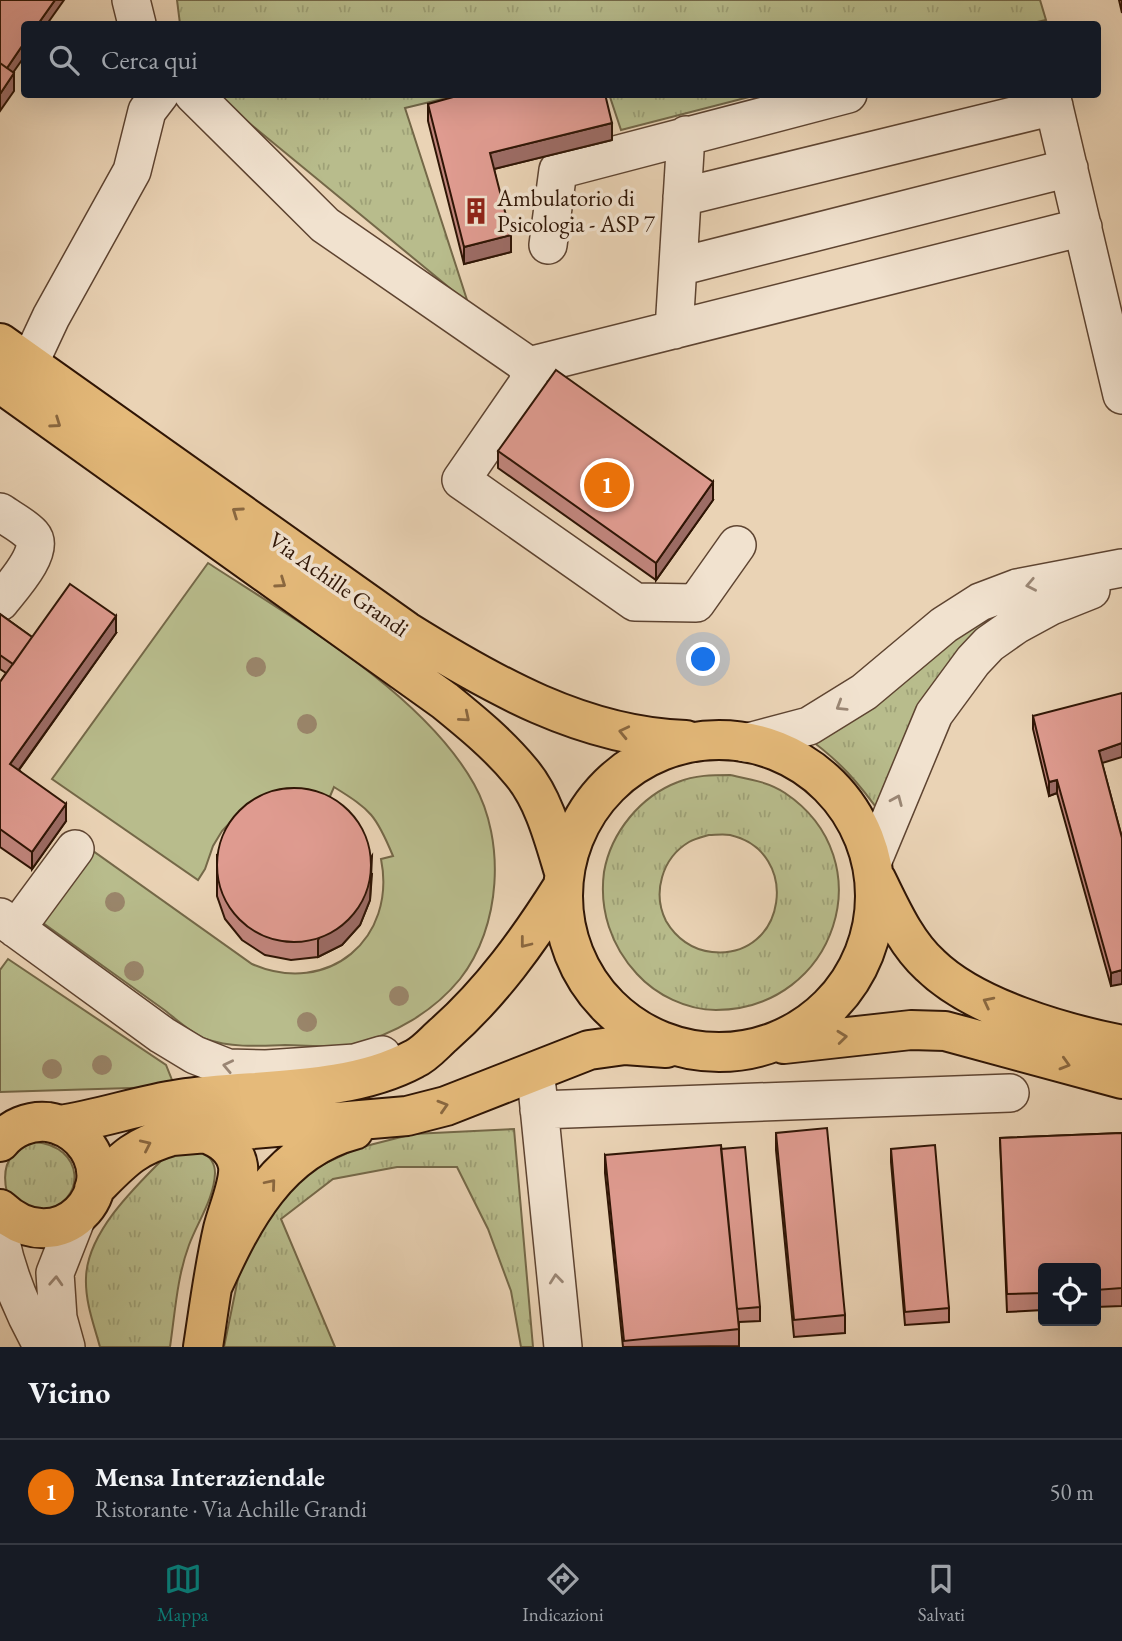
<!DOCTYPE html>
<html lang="it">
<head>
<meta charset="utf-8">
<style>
  :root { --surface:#171b24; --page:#20242c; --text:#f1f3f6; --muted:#9ea1a6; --line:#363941; --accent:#0f766e }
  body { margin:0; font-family:"EB Garamond",serif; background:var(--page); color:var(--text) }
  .controls { position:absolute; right:21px; bottom:21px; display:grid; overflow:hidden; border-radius:7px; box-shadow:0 7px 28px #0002 }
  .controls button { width:63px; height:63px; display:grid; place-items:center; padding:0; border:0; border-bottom:2px solid var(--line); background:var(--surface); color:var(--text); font:35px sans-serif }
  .you { position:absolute; left:704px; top:660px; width:24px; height:24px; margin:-18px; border:5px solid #fff; border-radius:50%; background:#1a73e8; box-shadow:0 0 0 10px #1a73e833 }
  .badge { display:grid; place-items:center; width:46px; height:46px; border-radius:50%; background:var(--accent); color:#fff; font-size:23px; font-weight:700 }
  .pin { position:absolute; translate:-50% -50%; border:4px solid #fff; box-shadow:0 2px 7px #0006 }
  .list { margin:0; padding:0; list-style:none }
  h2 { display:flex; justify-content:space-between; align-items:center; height:91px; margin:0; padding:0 28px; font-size:30px }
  h2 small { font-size:23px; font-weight:400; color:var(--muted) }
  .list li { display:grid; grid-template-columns:46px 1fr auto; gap:21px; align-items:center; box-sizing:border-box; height:105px; padding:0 28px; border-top:2px solid var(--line) }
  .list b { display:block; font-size:26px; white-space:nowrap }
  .list p { margin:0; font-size:23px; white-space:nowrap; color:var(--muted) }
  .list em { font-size:23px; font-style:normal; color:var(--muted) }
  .icon { flex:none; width:38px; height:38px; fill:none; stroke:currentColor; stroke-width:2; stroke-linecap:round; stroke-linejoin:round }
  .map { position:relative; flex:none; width:1122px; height:1347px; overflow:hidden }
  .search { position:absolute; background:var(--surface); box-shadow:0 7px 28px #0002; left:21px; right:21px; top:21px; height:77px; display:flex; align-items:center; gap:18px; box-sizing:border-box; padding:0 24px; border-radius:7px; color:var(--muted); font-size:26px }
  .sheet { height:196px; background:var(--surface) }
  nav { display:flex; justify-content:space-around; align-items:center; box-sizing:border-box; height:98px; border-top:2px solid var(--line); background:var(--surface); font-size:19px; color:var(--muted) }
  nav a { display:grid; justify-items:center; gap:4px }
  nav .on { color:var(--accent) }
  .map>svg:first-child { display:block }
  .grass { fill:url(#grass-tufts); stroke:#746848; stroke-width:2; fill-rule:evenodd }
  .garden { fill:#b8bc8c; stroke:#746848; stroke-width:2 }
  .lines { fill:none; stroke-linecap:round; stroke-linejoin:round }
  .minor-casing { stroke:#5e4431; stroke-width:40 }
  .major-casing { stroke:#2f1505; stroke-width:42 }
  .minor { stroke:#f1e2cf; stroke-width:37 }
  .major { stroke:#e5ba7a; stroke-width:38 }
  .tree { fill:#9a866b }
  .wall { fill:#c0857c; stroke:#2f1505; stroke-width:2 }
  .shaded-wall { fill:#9c6c65; stroke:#2f1505; stroke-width:2 }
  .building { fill:#df9b90; stroke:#2f1505; stroke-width:2 }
  .oneway { stroke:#8a6840 }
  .oneway2 { stroke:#9a8674 }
  .labels { text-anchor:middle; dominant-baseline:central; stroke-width:7; stroke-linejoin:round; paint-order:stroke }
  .poi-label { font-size:23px; fill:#2f1505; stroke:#f1e2cf; text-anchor:start }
  .street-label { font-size:23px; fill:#2f1505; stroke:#f1e2cf }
</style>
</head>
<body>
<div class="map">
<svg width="1122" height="1347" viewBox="0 0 1122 1347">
  <defs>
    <pattern id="grass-tufts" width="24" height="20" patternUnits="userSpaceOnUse" patternTransform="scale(1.75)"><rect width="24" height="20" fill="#b8bc8c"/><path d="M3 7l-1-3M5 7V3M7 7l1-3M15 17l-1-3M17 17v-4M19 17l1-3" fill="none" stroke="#9ea177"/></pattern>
  </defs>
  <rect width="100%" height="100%" fill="#ead3b5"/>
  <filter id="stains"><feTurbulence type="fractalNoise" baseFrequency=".00286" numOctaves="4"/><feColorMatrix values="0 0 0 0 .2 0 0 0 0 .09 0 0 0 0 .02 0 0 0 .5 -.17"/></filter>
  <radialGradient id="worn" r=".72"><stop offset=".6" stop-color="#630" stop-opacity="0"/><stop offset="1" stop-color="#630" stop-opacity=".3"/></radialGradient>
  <path class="grass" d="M177 0H1040L1046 20 1028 24H180Z
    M609 94H757V95L621 130Z
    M215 95H459L405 108 468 303Z
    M1032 600 883 817C859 783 839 760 805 736L970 619Z
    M730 775C749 779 769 782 785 793 885 860 836 1009 716 1010 687 1010 656 995 637 974 611 946 599 910 604 872 611 832 641 796 678 782 695 775 713 775 730 775ZM709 835C715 835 723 834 730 835 802 851 787 960 712 952 692 950 676 938 666 921 652 893 662 858 689 842 694 839 702 837 709 835Z
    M514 1129 533 1347H521L511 1291 488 1229 457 1167H397L333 1179 281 1219 335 1347H224L243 1254 286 1190 315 1168 358 1148 413 1134Z
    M35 1142C84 1146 89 1201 41 1213L7 1193C1 1167 9 1149 35 1142Z
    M173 1149 202 1150C209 1157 215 1162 215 1173 214 1199 198 1221 189 1245 177 1277 175 1313 170 1347H100C94 1325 85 1302 86 1278 87 1230 141 1181 173 1149Z"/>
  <path class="garden" d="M208 563C294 619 423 693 474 784 506 841 501 927 460 979 434 1011 394 1035 354 1044 333 1049 307 1045 285 1045 260 1046 231 1048 206 1039 192 1034 176 1019 163 1009 123 980 83 952 43 923L93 851 252 964C328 997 397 939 381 859L393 856C376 815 371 810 334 787L328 801 238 814 222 831 213 846 205 869 198 880 52 779Z
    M8 959 166 1065 172 1080 163 1087 0 1092V970Z"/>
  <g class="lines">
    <defs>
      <path id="minor" d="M131 0 137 24
        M193 94 325 225 529 366 1083 227
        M1051 94 1122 395
        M682 197 1054 106
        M548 245 558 170 848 94
        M678 267 1069 168
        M674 330 686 135
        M29 364 51 317 132 171 147 111 160 94
        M529 366 528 383 461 480 635 602 696 603 737 545
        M0 512C10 519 24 526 32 535 46 551 10 589 0 602
        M745 743 809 726 864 692 944 625 980 602 1017 588 1122 568
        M872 863 934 714 973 661 989 644 1016 625 1051 606 1091 590
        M0 917 162 1035 195 1055 228 1068 266 1069 355 1063 382 1055
        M16 929 75 849
        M537 1087 563 1347
        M539 1110 1010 1093
        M0 1238C8 1276 24 1314 43 1347
        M66 1347 58 1318 55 1273 77 1217"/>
      <path id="major" d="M0 343 406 631C491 684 583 737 686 740
        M0 383 445 701C472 723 499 745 521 772 544 799 554 839 564 872
        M563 896a156 156 0 1 1 312 0a156 156 0 1 1-312 0Z
        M876 879C891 909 905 942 930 965 974 1008 1062 1033 1122 1045
        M784 1044 911 1030 945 1031 1122 1079
        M60 1125C101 1119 139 1105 180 1099 255 1088 347 1095 414 1059 425 1054 434 1043 443 1035 491 993 529 940 563 886
        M0 1142C11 1128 30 1120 48 1122 60 1124 72 1130 81 1139 128 1189 58 1264 0 1209
        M94 1189C122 1161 133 1147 172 1136L407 1116 446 1106 589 1050 625 1045 666 1048
        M213 1285C243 1219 278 1150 354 1130
        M203 1347C209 1308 214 1268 223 1229 227 1212 240 1183 238 1166 235 1148 221 1139 205 1133"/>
    </defs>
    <use href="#minor" class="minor-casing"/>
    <use href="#major" class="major-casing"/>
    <use href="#minor" class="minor"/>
    <use href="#major" class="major"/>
  </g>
  <g class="tree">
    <circle cx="256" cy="667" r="10"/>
    <circle cx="307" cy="724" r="10"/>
    <circle cx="115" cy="902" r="10"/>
    <circle cx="134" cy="971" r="10"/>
    <circle cx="399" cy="996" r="10"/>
    <circle cx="307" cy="1022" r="10"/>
    <circle cx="102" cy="1065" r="10"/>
    <circle cx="52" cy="1069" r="10"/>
  </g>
  <path class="wall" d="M1119 0H1122V13Z
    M428 104 612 140 494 169 511 252 464 264 428 121Z
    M498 451 713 500 656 580 498 468Z
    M0 614 32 637 116 633 19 770 66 821 32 869 0 847V682L6 673 0 669Z
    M1033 716 1102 763 1122 838 1111 986 1057 793 1049 796 1033 729Z
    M217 855 372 874 370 900 360 925 342 945 318 957 291 960 265 955 242 940 225 919 217 896Z
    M776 1133 845 1315V1333L794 1337 776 1150Z
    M1122 1133V1306L1096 1307V1268H1043V1310L1007 1312 1000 1138Z
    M891 1149 949 1308V1322L905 1325 891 1162Z
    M605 1155 760 1307V1321L739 1322V1346L623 1347 605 1173Z"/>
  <path class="shaded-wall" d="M55 0H64L47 24H38Z
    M24 43V57L5 84V71Z
    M14 73V91L0 111V94Z
    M612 123V140L490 170V153Z
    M511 235V252L464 264V247Z
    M713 482V500L656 580V563Z
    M116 616V633L10 782V764Z
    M1122 743V757L1099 764V751Z
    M1057 780V793L1049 796V782Z
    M66 804V821L32 869V852Z
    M372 856 370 900 360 925 342 945 318 957V940Z
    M1122 970V984L1111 986V973Z"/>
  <path class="building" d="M0 0H55L38 24H24V43L7 68 0 63Z
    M0 63 14 73 0 94Z
    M464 94H605L612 123 490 153 511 235 464 247 428 104Z
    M556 370 713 482 656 563 498 451Z
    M70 584 116 616 10 764 66 804 32 852 0 829V682Z
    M0 614 32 637 13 664 0 655Z
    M1122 693V743L1099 751 1122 838V970L1111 973 1057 780 1049 782 1033 716Z
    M217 865a77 77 0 1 1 154 0a77 77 0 1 1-154 0Z
    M827 1128 845 1315 794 1320 776 1133Z
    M1122 1133V1288L1096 1290V1268H1043V1293L1007 1294 1000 1138Z
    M721 1145 739 1329 624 1341 605 1155Z
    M935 1145 949 1308 905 1312 891 1149Z
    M745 1147 760 1307 737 1309 721 1149Z"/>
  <defs><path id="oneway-chevron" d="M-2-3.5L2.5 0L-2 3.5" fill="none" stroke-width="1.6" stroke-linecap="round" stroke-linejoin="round" transform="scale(1.75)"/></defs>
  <g class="oneway">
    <use href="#oneway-chevron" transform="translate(56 423) rotate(35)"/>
    <use href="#oneway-chevron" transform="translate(237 512) rotate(-145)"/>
    <use href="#oneway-chevron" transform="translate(281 583) rotate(35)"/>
    <use href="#oneway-chevron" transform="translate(465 717) rotate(40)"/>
    <use href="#oneway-chevron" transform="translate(624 732) rotate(-167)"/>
    <use href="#oneway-chevron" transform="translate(525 943) rotate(128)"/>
    <use href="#oneway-chevron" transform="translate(988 1002) rotate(-153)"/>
    <use href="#oneway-chevron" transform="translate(842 1037) rotate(-6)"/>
    <use href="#oneway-chevron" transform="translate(1065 1064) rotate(16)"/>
    <use href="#oneway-chevron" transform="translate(443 1106) rotate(-17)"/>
    <use href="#oneway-chevron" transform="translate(146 1145) rotate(-25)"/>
    <use href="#oneway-chevron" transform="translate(271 1184) rotate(-50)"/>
  </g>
  <g class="oneway2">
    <use href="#oneway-chevron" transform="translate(1031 585) rotate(169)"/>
    <use href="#oneway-chevron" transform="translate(841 706) rotate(148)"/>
    <use href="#oneway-chevron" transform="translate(897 800) rotate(-67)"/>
    <use href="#oneway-chevron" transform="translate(228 1066) rotate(-168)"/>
    <use href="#oneway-chevron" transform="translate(556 1279) rotate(-96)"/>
    <use href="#oneway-chevron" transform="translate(56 1281) rotate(-87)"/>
  </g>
  <defs>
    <symbol id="building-bare" viewBox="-9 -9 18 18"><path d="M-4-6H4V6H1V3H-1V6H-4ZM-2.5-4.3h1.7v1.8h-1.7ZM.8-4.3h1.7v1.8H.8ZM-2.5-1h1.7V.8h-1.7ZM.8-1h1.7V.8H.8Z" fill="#8f2418" stroke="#f1e2cf" stroke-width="2.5" paint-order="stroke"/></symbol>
  </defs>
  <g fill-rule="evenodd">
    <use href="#building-bare" x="457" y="192" width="38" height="38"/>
  </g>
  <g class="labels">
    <g class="poi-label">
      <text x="497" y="198">Ambulatorio di<tspan x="497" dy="26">Psicologia - ASP 7</tspan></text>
    </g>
    <g class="street-label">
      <text transform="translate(339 584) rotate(35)">Via Achille Grandi</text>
    </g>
  </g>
  <rect width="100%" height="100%" filter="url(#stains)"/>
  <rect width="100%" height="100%" fill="url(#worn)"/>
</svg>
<div class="controls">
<button><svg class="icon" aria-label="locate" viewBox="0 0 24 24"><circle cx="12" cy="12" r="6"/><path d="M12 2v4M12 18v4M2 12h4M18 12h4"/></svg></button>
</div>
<div class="you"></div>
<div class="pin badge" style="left:607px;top:485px;background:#e8710a">1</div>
<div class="search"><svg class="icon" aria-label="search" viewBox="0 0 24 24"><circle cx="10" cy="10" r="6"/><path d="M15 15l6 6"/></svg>Cerca qui</div>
</div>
<section class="sheet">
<h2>Vicino<small></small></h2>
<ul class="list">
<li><span class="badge" style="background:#e8710a">1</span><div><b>Mensa Interaziendale</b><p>Ristorante · Via Achille Grandi</p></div><em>50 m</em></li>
</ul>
</section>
<nav>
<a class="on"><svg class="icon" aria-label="map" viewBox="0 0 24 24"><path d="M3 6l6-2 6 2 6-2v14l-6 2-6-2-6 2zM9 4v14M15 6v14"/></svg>Mappa</a>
<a><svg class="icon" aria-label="directions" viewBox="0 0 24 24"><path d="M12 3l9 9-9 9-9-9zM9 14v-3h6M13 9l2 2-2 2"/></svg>Indicazioni</a>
<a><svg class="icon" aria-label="saved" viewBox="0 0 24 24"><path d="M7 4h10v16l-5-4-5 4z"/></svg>Salvati</a>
</nav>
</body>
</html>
